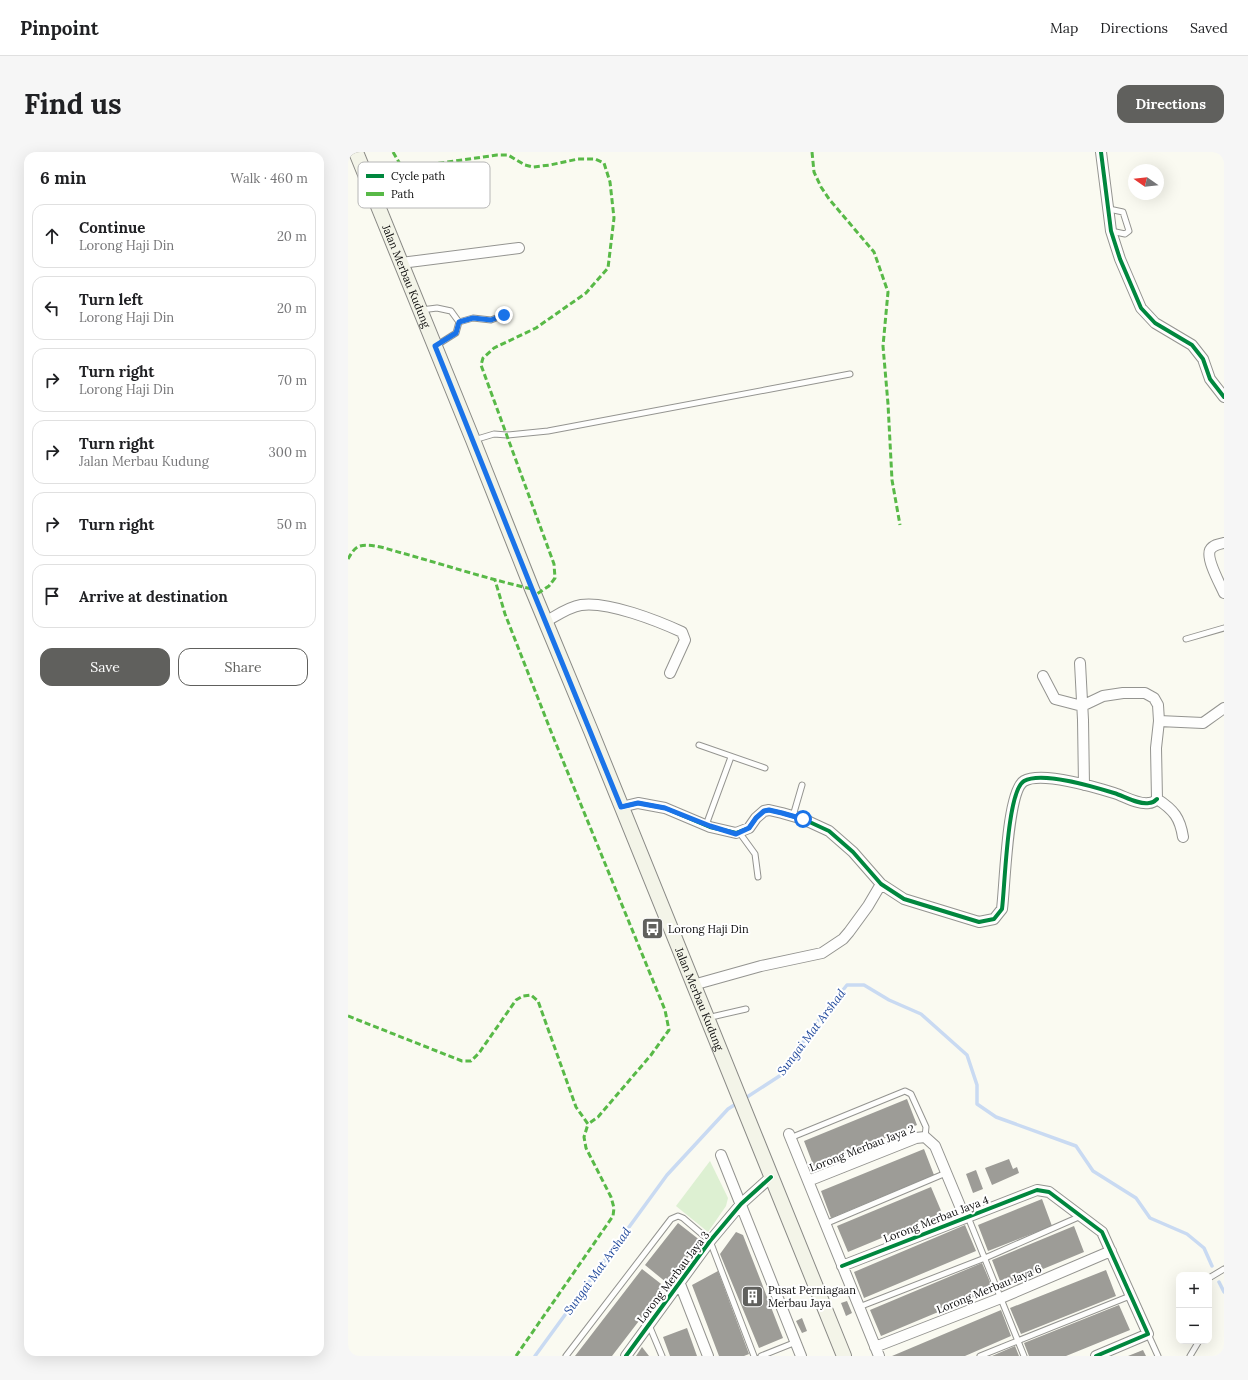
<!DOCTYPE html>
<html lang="en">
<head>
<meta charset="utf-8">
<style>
  :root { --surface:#fff; --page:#f6f6f6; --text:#202124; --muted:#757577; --line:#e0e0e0; --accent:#60605d }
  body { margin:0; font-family:Lora,serif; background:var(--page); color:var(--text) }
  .controls { position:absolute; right:12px; bottom:12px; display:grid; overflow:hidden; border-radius:8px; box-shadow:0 4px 16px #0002 }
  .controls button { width:36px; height:36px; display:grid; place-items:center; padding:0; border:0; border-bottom:1px solid var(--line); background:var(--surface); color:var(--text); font:20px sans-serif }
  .compass { position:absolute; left:780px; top:12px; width:36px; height:36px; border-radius:50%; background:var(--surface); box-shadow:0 4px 16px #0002; rotate:284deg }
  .stop { position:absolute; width:12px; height:12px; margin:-9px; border:3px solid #1a73e8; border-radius:50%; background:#fff }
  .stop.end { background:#1a73e8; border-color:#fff; box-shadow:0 1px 4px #0008 }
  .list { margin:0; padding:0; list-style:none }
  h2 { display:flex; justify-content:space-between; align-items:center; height:52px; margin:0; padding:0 16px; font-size:17px }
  h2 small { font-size:13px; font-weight:400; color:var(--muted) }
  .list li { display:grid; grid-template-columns:26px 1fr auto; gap:12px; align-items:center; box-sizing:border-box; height:64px; margin:0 8px 8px; padding:0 8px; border:1px solid var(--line); border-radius:12px }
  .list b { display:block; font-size:15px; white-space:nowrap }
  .list p { margin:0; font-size:13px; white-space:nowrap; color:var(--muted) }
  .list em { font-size:13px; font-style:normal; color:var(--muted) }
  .actions { display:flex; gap:8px; padding:12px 16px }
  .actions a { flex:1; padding:9px 0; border:1px solid var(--accent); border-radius:12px; text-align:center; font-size:14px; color:var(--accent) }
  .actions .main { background:var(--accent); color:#fff }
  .icon { flex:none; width:22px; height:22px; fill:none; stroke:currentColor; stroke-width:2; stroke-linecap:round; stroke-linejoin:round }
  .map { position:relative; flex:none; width:876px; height:1204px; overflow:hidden; border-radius:12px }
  header { display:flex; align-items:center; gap:24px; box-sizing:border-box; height:56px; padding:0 20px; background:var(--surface); border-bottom:1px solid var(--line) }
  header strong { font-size:19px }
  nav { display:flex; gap:22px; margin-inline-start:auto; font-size:14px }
  .intro { display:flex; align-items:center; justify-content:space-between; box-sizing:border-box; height:96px; padding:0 24px }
  h1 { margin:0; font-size:28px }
  .button { padding:10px 18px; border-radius:12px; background:var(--accent); color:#fff; font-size:14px; font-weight:700 }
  main { display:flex; gap:24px; padding:0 24px }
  aside { flex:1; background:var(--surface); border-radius:12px; box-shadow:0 4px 16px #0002 }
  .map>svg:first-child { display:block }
  .green { fill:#ddf0d2 }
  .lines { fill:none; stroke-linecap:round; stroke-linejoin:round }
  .stream { stroke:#c9daf2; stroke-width:3.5 }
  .building { fill:#9d9c97 }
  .service-casing { stroke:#949490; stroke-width:7 }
  .minor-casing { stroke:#949490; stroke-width:12 }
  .secondary-casing { stroke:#8a8a86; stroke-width:16 }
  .service { stroke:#fefefd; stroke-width:5 }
  .minor { stroke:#fefefd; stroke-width:10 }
  .secondary { stroke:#f3f4e8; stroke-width:14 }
  .quiet { stroke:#58b947; stroke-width:3; stroke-dasharray:6 3; stroke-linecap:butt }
  .cycleway-casing { stroke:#fff; stroke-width:6 }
  .cycleway { stroke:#00873e; stroke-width:4 }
  .route { stroke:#1a73e8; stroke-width:5 }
  .labels { text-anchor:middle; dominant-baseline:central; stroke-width:4; stroke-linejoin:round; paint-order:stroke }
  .street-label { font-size:11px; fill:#0d0d0d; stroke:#fff }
  .poi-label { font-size:11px; fill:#0d0d0d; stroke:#fff; text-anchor:start }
  .water-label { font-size:12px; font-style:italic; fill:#1c4599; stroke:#fff }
  .key { fill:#fff; stroke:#b6b6b6; stroke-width:1 }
  .key-label { font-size:11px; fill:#0d0d0d }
</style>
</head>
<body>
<header>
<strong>Pinpoint</strong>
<nav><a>Map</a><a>Directions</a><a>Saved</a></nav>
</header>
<div class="intro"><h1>Find us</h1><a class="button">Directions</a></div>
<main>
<aside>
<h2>6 min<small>Walk · 460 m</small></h2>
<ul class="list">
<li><svg class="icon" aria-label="ahead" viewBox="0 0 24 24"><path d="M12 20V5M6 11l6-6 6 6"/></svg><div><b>Continue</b><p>Lorong Haji Din</p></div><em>20 m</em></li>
<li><svg class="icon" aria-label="left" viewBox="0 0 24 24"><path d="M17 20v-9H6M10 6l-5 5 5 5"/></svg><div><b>Turn left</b><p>Lorong Haji Din</p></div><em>20 m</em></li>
<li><svg class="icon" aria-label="right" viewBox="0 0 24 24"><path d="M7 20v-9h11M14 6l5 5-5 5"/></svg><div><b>Turn right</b><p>Lorong Haji Din</p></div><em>70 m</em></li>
<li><svg class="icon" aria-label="right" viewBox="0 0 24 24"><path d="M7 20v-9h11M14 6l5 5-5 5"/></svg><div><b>Turn right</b><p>Jalan Merbau Kudung</p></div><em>300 m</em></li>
<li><svg class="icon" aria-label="right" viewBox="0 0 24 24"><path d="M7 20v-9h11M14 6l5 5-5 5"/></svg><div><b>Turn right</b></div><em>50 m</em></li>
<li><svg class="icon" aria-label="arrive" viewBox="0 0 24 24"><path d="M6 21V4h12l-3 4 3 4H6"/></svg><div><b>Arrive at destination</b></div></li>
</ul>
<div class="actions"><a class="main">Save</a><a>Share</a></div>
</aside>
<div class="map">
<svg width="876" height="1204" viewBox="0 0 876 1204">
  <rect width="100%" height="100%" fill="#fafaf1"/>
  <path class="green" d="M362 1009 380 1046 378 1054 360 1080 328 1054Z"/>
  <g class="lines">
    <path class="stream" d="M396 947 433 923 469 870 499 833H516L541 848 573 862 619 903 629 933V952L648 965 728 994 745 1019 788 1046 802 1066 839 1082 856 1096 864 1114
      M871 1130 876 1140
      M187 1204 319 1023 380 957 391 950"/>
  </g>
  <path class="building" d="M559 947 569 973 466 1015 456 989Z
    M576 997 586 1023 483 1066 473 1039Z
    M661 1007 665 1017 669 1015 671 1021 644 1033 637 1016Z
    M628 1018 635 1037 625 1041 618 1022Z
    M583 1035 594 1061 500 1100 489 1074Z
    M694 1047 704 1074 640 1099 630 1073Z
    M330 1071 353 1089 319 1131 297 1113Z
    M617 1073 628 1099 516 1146 506 1120Z
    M726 1074 736 1100 654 1134 644 1108Z
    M388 1080 395 1083 435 1186 411 1196 372 1102Z
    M634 1111 645 1137 533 1184 522 1158Z
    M294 1117 317 1135 264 1204H227Z
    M758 1118 768 1144 673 1182 662 1156Z
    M370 1119 401 1202 396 1204H371L344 1133Z
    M499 1149 504 1161 498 1164 493 1151Z
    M771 1153 782 1178 718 1204H681L676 1191Z
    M653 1158 663 1184 617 1204H544Z
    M454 1166 459 1179 454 1181 448 1169Z
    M339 1176 349 1204H322L315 1185Z
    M667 1194 671 1204H644Z
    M294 1195 301 1204H288Z
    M795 1198 798 1204H780Z"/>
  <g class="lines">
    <defs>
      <path id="service" d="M761 57 775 60 781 79 777 82 763 79
        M73 158 89 156 103 159 111 170
        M111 170 125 166 143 168 156 163
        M89 193 108 181 111 170
        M126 288 146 282 159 283 200 279 502 222
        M838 487 876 476
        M351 593 417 616
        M445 664 454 633
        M358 673 383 605
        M391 680 407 702 410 725
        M359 866 398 857
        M442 986 557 939 563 942 578 975 577 985
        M620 1065 676 1204
        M477 1072 598 1021
        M861 1126 876 1117
        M511 1155 637 1106 733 1064
        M301 1173 314 1204
        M800 1182 810 1204
        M218 1204 323 1067 330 1064 335 1066 362 1089 406 1204
        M413 1204 448 1190
        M632 1204 782 1144
        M842 1204 851 1189"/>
      <path id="minor" d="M753 0 763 79 772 107 793 156 807 171 844 193 855 207 862 227 876 245
        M53 111 171 96
        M876 391C871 392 865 393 862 398 858 407 872 432 876 441
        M197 470C208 464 220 455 233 453 260 449 310 469 334 480L337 488 322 521
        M732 511 735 568 736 633
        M695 524 707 547 734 554 755 544 775 541H797L806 546 810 553 811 569 808 596 809 647
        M811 569 855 571 876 556
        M809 647C826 658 832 666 835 685
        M273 655 290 651 317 656 362 675 388 681 401 676 408 666 416 659 421 658 434 661 455 667 481 679 505 700 533 732 556 747 631 770 646 767 654 757C657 735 659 639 676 629 693 619 747 635 766 641 776 644 790 653 801 651 804 651 807 649 809 647
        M345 833 413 814 474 801 495 787 501 780 520 754 533 732
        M441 982 531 1204
        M373 1003 453 1204
        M460 1029 568 986 577 985 587 994 617 1066
        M494 1114 689 1038 701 1040 754 1080 800 1182 748 1204
        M332 1132 360 1204
        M527 1195 653 1146 763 1099
        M278 1204 362 1089 393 1052 423 1025"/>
      <g id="secondary">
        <path id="s1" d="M8 0 125 288 184 437 243 579 496 1204"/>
      </g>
    </defs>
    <use href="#service" class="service-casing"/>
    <use href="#minor" class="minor-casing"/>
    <use href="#secondary" class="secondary-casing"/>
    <use href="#service" class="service"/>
    <use href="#minor" class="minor"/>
    <use href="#secondary" class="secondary"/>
    <path class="quiet" d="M45 0 52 12 57 16 149 3H160L177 13 185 15 202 13 230 7H247L256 11 262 30 266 66 260 116 238 141 188 176 146 196 135 206 133 213 206 412 207 426 201 434 186 444
      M464 0 466 20 473 35 481 47 526 100 540 140 535 194 540 252 544 328 552 373
      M0 407C3 402 6 396 12 394 25 391 42 398 54 401 97 413 140 427 184 437
      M0 864 114 909H123L131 901 168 848 175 844 183 843 190 849 228 955 240 972 250 965 303 903 321 878 317 858 204 582 157 462 147 428
      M168 1204 265 1064 266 1056 263 1045 238 996 236 985 240 972"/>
    <defs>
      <path id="cycleway" d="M753 0 763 79 772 107 793 156 807 171 844 193 855 207 862 227 876 245
        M273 655 290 651 317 656 362 675 388 681 401 676 408 666 416 659 421 658 434 661 455 667 481 679 505 700 533 732 556 747 631 770 646 767 654 757C657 735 659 639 676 629 693 619 747 635 766 641 776 644 790 653 801 651 804 651 807 649 809 647
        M494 1114 689 1038 701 1040 754 1080 800 1182 748 1204
        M278 1204 362 1089 393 1052 423 1025"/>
    </defs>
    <use href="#cycleway" class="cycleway-casing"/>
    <use href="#cycleway" class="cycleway"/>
  </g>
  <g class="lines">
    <path class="route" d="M156 163 143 168 125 166 111 170 108 181 87 194 184 437 273 655 290 651 317 656 362 674 388 682 401 676 408 666 416 659 421 658 434 661 455 667"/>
  </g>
  <defs>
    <symbol id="bus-square" viewBox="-11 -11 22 22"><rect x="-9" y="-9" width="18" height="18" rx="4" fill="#60605d" stroke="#fff"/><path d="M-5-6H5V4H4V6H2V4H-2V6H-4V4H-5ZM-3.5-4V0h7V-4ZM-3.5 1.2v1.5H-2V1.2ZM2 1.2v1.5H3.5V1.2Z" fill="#fff"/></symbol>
    <symbol id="building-square" viewBox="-11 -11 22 22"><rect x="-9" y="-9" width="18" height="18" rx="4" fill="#60605d" stroke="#fff"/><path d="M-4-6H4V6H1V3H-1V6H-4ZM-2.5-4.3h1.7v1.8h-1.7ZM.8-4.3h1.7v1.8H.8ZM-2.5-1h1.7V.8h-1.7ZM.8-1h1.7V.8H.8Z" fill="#fff"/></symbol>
  </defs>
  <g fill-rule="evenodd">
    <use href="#bus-square" x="292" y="764" width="25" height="25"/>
    <use href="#building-square" x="392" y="1132" width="25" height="25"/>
  </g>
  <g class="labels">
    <g class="street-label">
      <text stroke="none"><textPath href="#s1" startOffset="134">Jalan Merbau Kudung</textPath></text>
      <text stroke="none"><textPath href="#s1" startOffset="914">Jalan Merbau Kudung</textPath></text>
      <text transform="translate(514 996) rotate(-21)">Lorong Merbau Jaya 2</text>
      <text transform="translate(588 1067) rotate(-21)">Lorong Merbau Jaya 4</text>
      <text transform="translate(325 1125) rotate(-53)">Lorong Merbau Jaya 3</text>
      <text transform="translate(641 1137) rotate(-22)">Lorong Merbau Jaya 6</text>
    </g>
    <g class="poi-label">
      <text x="320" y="777">Lorong Haji Din</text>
      <text x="420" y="1138">Pusat Perniagaan<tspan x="420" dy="13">Merbau Jaya</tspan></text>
    </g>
    <g class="water-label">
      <text transform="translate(463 880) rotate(-53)">Sungai Mat Arshad</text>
      <text transform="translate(249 1119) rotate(-54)">Sungai Mat Arshad</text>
    </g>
  </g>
  <rect x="10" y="10" width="132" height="46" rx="6" class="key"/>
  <rect x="18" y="22" width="18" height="4" fill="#00873e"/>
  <rect x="18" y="40" width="18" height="4" fill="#58b947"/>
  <g class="key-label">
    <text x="43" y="28">Cycle path</text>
    <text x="43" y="46">Path</text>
  </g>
</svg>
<div class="controls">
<button>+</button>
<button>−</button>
</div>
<svg class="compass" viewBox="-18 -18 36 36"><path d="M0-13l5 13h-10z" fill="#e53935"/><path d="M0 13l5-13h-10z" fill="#757577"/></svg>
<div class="stop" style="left:455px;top:667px"></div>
<div class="stop end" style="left:156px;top:163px"></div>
</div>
</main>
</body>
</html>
